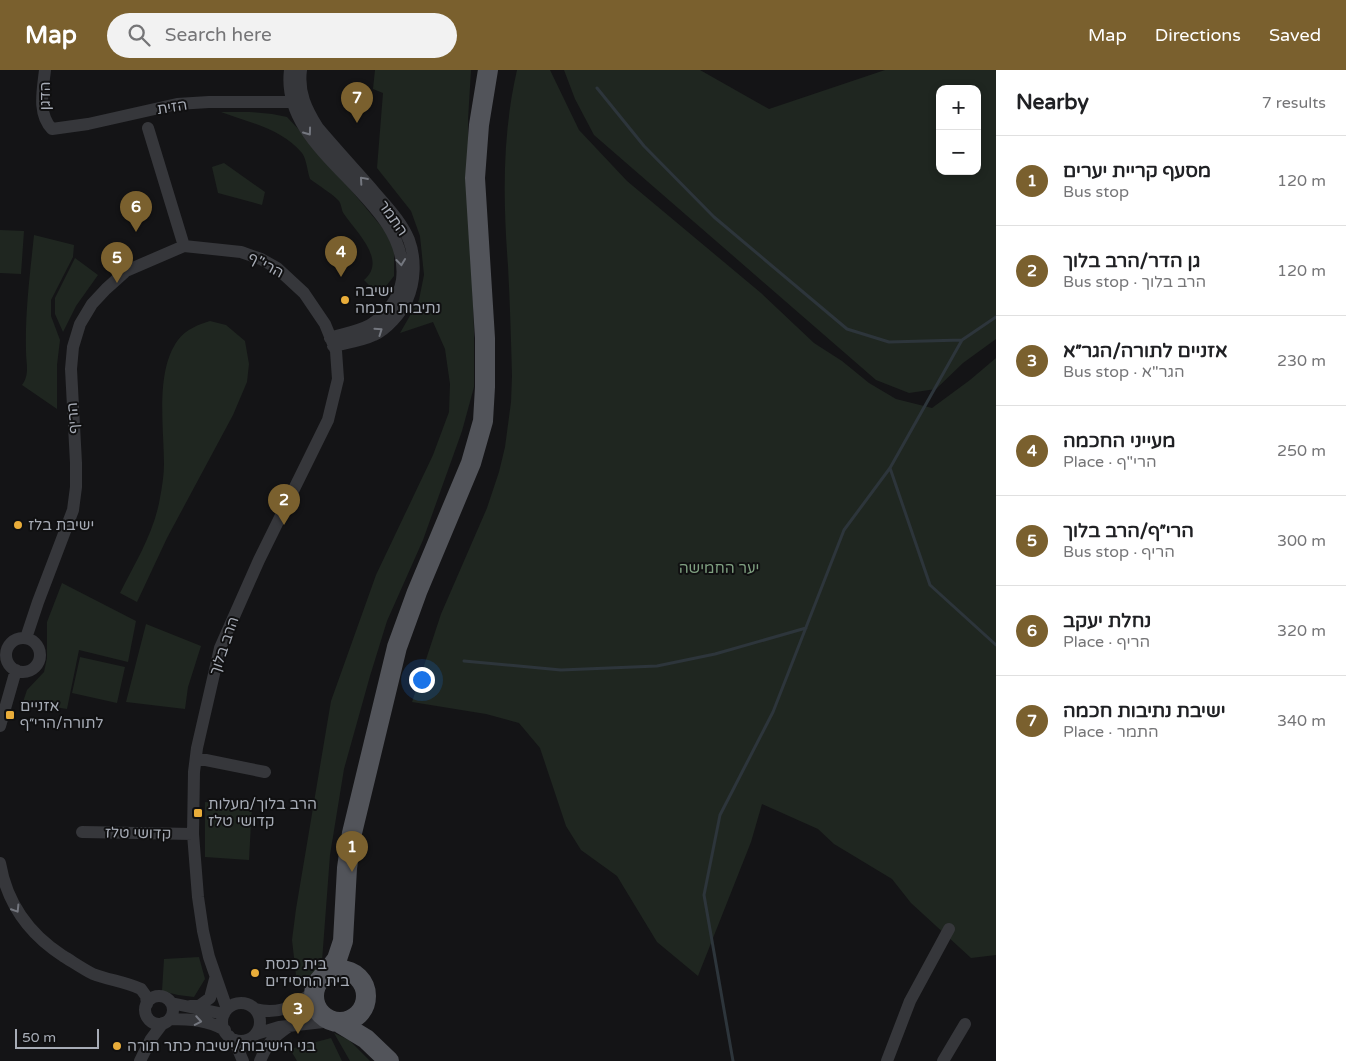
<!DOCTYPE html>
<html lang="en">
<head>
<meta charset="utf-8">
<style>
  :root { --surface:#fff; --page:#f2f2f2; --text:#202124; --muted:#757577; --line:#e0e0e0; --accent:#7a602e }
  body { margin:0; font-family:"Varela Round","Noto Sans Hebrew",sans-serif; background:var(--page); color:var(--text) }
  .controls { position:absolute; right:15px; top:15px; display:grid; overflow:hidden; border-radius:10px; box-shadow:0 2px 8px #0003 }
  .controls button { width:45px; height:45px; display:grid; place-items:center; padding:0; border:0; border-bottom:1px solid var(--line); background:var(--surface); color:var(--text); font:25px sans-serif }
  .scale { position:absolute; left:15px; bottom:12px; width:84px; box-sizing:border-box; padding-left:5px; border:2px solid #a7acb6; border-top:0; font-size:14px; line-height:18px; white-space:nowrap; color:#a7acb6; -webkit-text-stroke:4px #101011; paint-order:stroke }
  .you { position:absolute; left:421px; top:609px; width:18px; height:18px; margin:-12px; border:4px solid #fff; border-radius:50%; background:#1a73e8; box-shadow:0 0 0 8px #1a73e833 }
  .badge { display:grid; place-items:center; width:32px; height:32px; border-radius:50%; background:var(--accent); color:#fff; font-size:16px; font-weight:700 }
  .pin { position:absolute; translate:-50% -41px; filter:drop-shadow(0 1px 2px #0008) }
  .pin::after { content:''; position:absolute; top:26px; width:18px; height:15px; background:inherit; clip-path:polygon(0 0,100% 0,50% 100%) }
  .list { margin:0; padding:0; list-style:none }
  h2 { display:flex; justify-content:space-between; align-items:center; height:65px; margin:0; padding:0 20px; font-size:21px }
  h2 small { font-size:16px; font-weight:400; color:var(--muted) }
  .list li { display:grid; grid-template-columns:32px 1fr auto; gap:15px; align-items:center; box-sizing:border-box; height:90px; padding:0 20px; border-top:1px solid var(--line) }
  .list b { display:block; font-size:19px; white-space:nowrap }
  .list p { margin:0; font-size:16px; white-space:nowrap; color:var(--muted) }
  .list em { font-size:16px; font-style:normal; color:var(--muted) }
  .icon { flex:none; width:28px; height:28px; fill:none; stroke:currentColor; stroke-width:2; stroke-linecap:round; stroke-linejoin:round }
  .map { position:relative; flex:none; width:996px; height:991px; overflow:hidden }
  header { display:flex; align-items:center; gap:30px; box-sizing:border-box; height:70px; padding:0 25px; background:var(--accent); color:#fff }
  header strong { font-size:24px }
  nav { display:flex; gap:28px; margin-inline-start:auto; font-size:18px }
  .search { width:350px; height:45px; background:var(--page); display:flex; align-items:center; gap:12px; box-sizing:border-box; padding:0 18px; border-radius:28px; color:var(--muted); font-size:19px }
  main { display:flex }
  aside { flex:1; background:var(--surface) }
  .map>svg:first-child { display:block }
  .green { fill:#1f2620; fill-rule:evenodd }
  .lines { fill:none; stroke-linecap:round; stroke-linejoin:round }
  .stream { stroke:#2d353b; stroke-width:3 }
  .minor { stroke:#36373b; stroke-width:12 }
  .primary { stroke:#52545a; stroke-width:20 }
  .oneway { stroke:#74777f }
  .poi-dot { fill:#e9ad3a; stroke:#101011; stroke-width:2 }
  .labels { text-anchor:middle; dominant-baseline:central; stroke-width:4; stroke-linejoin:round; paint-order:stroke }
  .street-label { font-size:15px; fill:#a7acb6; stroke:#101011 }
  .poi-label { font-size:15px; fill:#a7acb6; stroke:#101011; text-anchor:start }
  .park-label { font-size:15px; fill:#7fa081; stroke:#101011 }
</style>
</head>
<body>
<header>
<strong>Map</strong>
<div class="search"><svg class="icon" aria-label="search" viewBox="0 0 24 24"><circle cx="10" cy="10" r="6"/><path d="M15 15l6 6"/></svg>Search here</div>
<nav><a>Map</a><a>Directions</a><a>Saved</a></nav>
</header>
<main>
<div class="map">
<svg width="996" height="991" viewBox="0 0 996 991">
  <rect width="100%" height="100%" fill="#141416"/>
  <path class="green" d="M375 0H471L468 50V100L474 261V317L462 361 423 470 387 551 370 606 344 699 330 785 322 891 313 906 297 914 292 870 296 839 331 631 376 505 433 385 449 342 450 314 445 279 433 252 400 263 419 230 424 205 420 166 411 141 377 98 383 23 373 19Z
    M517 0H550L579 60 627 111 761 223 814 273 842 291 869 313 896 329 932 338 970 310 996 288V885L971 888 911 833 892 809 834 774 818 759 762 734 751 772 698 906 657 872 617 806 581 780 566 756 540 678 519 653 486 644 412 632 441 544 487 438 499 402 505 377 511 332 512 306C511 270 510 233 508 196 503 130 502 65 517 0Z
    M564 0H700L769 39 885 0H996V269L963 293 936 319 909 323 876 310 594 65 575 29ZM940 19H977V101H940Z
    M221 42H250L272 44 287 47 316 78 386 162 394 176V206L379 225 364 210C388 190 355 161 344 144 341 140 342 134 338 130 330 122 319 116 310 109 307 101 307 90 302 83 282 59 248 52 221 42Z
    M224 93 265 122 262 135 218 123 212 97Z
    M0 160 24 161 21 204 0 203Z
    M34 165 74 175 73 187 51 230V246L60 270 57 295V339L22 315C30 304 26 294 26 281 25 242 30 204 34 165Z
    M75 188 98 205 76 236 63 262 55 244V228Z
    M210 251 226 255 245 271 249 294 247 312 233 345 167 468 137 532 120 523C135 493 154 463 160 428 162 417 164 405 164 394 164 358 155 301 178 270 186 259 198 255 210 251Z
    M62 513 136 551 128 592 79 580 67 639 23 632 27 620 44 602 47 588V552Z
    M146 554 201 576 188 617 185 639 126 632Z
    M80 587 125 597 117 633 72 623Z
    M205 732 252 735 249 790 205 787Z
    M199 887 205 909 194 927 178 925 162 921 164 889Z
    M334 963 349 970 370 991H350Z
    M331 968 342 991H297L290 979Z"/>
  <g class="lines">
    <path class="stream" d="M597 18 644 76 714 147 847 259 889 272 962 270
      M890 398 930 515 996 575
      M464 591 561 600 657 596 715 584 806 558
      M733 991 704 825 720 745 773 642 844 460 890 398 962 270 996 247"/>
    <path class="minor" d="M45 0C43 19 37 44 52 59L88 54 177 34 209 32H292L300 29
      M290 0C279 85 412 128 402 210 399 229 386 245 370 255 359 261 343 264 330 268
      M301 0C298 22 306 39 318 58 335 78 353 98 371 118 384 134 401 150 409 170 416 189 415 212 407 230 401 243 387 259 374 265 362 271 346 273 333 276
      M148 58 184 176
      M6 585a17 17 0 1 1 34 0a17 17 0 1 1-34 0Z
      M26 568 38 532 73 440 76 417V393L71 299 73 277 80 254 92 234 106 219 126 201 184 176 241 182 261 189 277 198 304 223 325 254 336 281 338 309 328 350 259 490 220 578 197 678 194 702 193 764 198 827 203 861 209 887 227 939
      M0 656 16 600
      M196 688 265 702
      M82 762 193 764
      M0 793C7 834 29 864 63 886 73 892 83 899 93 904 109 910 126 912 141 919L146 926 147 934
      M145 940a14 14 0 1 1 28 0a14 14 0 1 1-28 0Z
      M171 933 224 944
      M222 952a19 19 0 1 1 38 0a19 19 0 1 1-38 0Z
      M190 936H199L210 928 215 909
      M255 939C278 945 299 936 315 919
      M170 949C190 949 208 950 225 960
      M256 964 279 957 332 951
      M229 966 237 977 243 991
      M140 991 151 969 163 953
      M260 991C267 974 273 967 288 957
      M887 991 910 931 949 859
      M943 991 965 954"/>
    <path class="primary" d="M314 926a26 26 0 1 1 52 0a26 26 0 1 1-52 0Z
      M325 905 337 889 343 871 347 798 352 763 397 577 417 522 471 393 483 351 485 317V268L475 108 479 55 488 0
      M338 952 366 969 389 991"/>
  </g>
  <defs><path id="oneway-chevron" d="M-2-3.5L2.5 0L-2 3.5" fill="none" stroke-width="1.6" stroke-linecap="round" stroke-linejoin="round" transform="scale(1.25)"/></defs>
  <g class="oneway">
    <use href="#oneway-chevron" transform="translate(308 62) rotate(54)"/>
    <use href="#oneway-chevron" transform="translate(363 110) rotate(-131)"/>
    <use href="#oneway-chevron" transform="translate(401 192) rotate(84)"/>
    <use href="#oneway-chevron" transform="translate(379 261) rotate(-35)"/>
    <use href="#oneway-chevron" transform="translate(16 839) rotate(58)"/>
    <use href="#oneway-chevron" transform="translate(198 951) rotate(10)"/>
  </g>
  <g class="poi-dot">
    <circle cx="345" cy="230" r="5"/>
    <circle cx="18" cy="455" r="5"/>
    <rect x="5" y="640" width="10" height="10" rx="2.5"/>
    <rect x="193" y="738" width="10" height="10" rx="2.5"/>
    <circle cx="255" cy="903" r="5"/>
    <circle cx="117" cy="976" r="5"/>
  </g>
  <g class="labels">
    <g class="street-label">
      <text transform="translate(45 26) rotate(-90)">הדגן</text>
      <text transform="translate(172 37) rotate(-9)">הזית</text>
      <text transform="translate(393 148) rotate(55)">התמר</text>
      <text transform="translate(266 195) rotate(28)">הרי"ף</text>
      <text transform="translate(73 348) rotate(-94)">הריף</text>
      <text transform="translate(224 576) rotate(-71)">הרב בלוך</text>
      <text transform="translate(138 763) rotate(1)">קדושי טלז</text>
    </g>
    <g class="poi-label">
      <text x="355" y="221">ישיבה<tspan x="355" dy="17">נתיבות חכמה</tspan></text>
      <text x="28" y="455">ישיבת בלז</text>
      <text x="20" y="636">אזניים<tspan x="20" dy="17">לתורה/הרי״ף</tspan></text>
      <text x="208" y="734">הרב בלוך/מעלות<tspan x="208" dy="17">קדושי טלז</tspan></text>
      <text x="265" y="894">בית כנסת<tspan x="265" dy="17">בית החסידים</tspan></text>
      <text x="127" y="976">בני הישיבות/ישיבת כתר תורה</text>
    </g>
    <g class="park-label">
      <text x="719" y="498">יער החמישה</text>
    </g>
  </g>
</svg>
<div class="controls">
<button>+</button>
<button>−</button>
</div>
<div class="scale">50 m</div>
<div class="you"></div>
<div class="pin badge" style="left:352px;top:802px">1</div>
<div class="pin badge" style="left:284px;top:455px">2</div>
<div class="pin badge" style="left:298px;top:964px">3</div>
<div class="pin badge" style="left:341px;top:207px">4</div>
<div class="pin badge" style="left:117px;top:213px">5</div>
<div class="pin badge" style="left:136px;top:162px">6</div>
<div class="pin badge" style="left:357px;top:53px">7</div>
</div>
<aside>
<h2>Nearby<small>7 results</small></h2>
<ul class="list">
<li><span class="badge">1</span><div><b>מסעף קריית יערים</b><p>Bus stop</p></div><em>120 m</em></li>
<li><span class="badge">2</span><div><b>גן הדר/הרב בלוך</b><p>Bus stop · הרב בלוך</p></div><em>120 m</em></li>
<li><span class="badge">3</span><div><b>אזניים לתורה/הגר״א</b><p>Bus stop · הגר&quot;א</p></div><em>230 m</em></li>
<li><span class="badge">4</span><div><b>מעייני החכמה</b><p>Place · הרי&quot;ף</p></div><em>250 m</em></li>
<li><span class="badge">5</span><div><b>הרי״ף/הרב בלוך</b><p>Bus stop · הריף</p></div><em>300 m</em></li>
<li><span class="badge">6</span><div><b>נחלת יעקב</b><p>Place · הריף</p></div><em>320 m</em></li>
<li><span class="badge">7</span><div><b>ישיבת נתיבות חכמה</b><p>Place · התמר</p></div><em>340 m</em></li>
</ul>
</aside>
</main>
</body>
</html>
